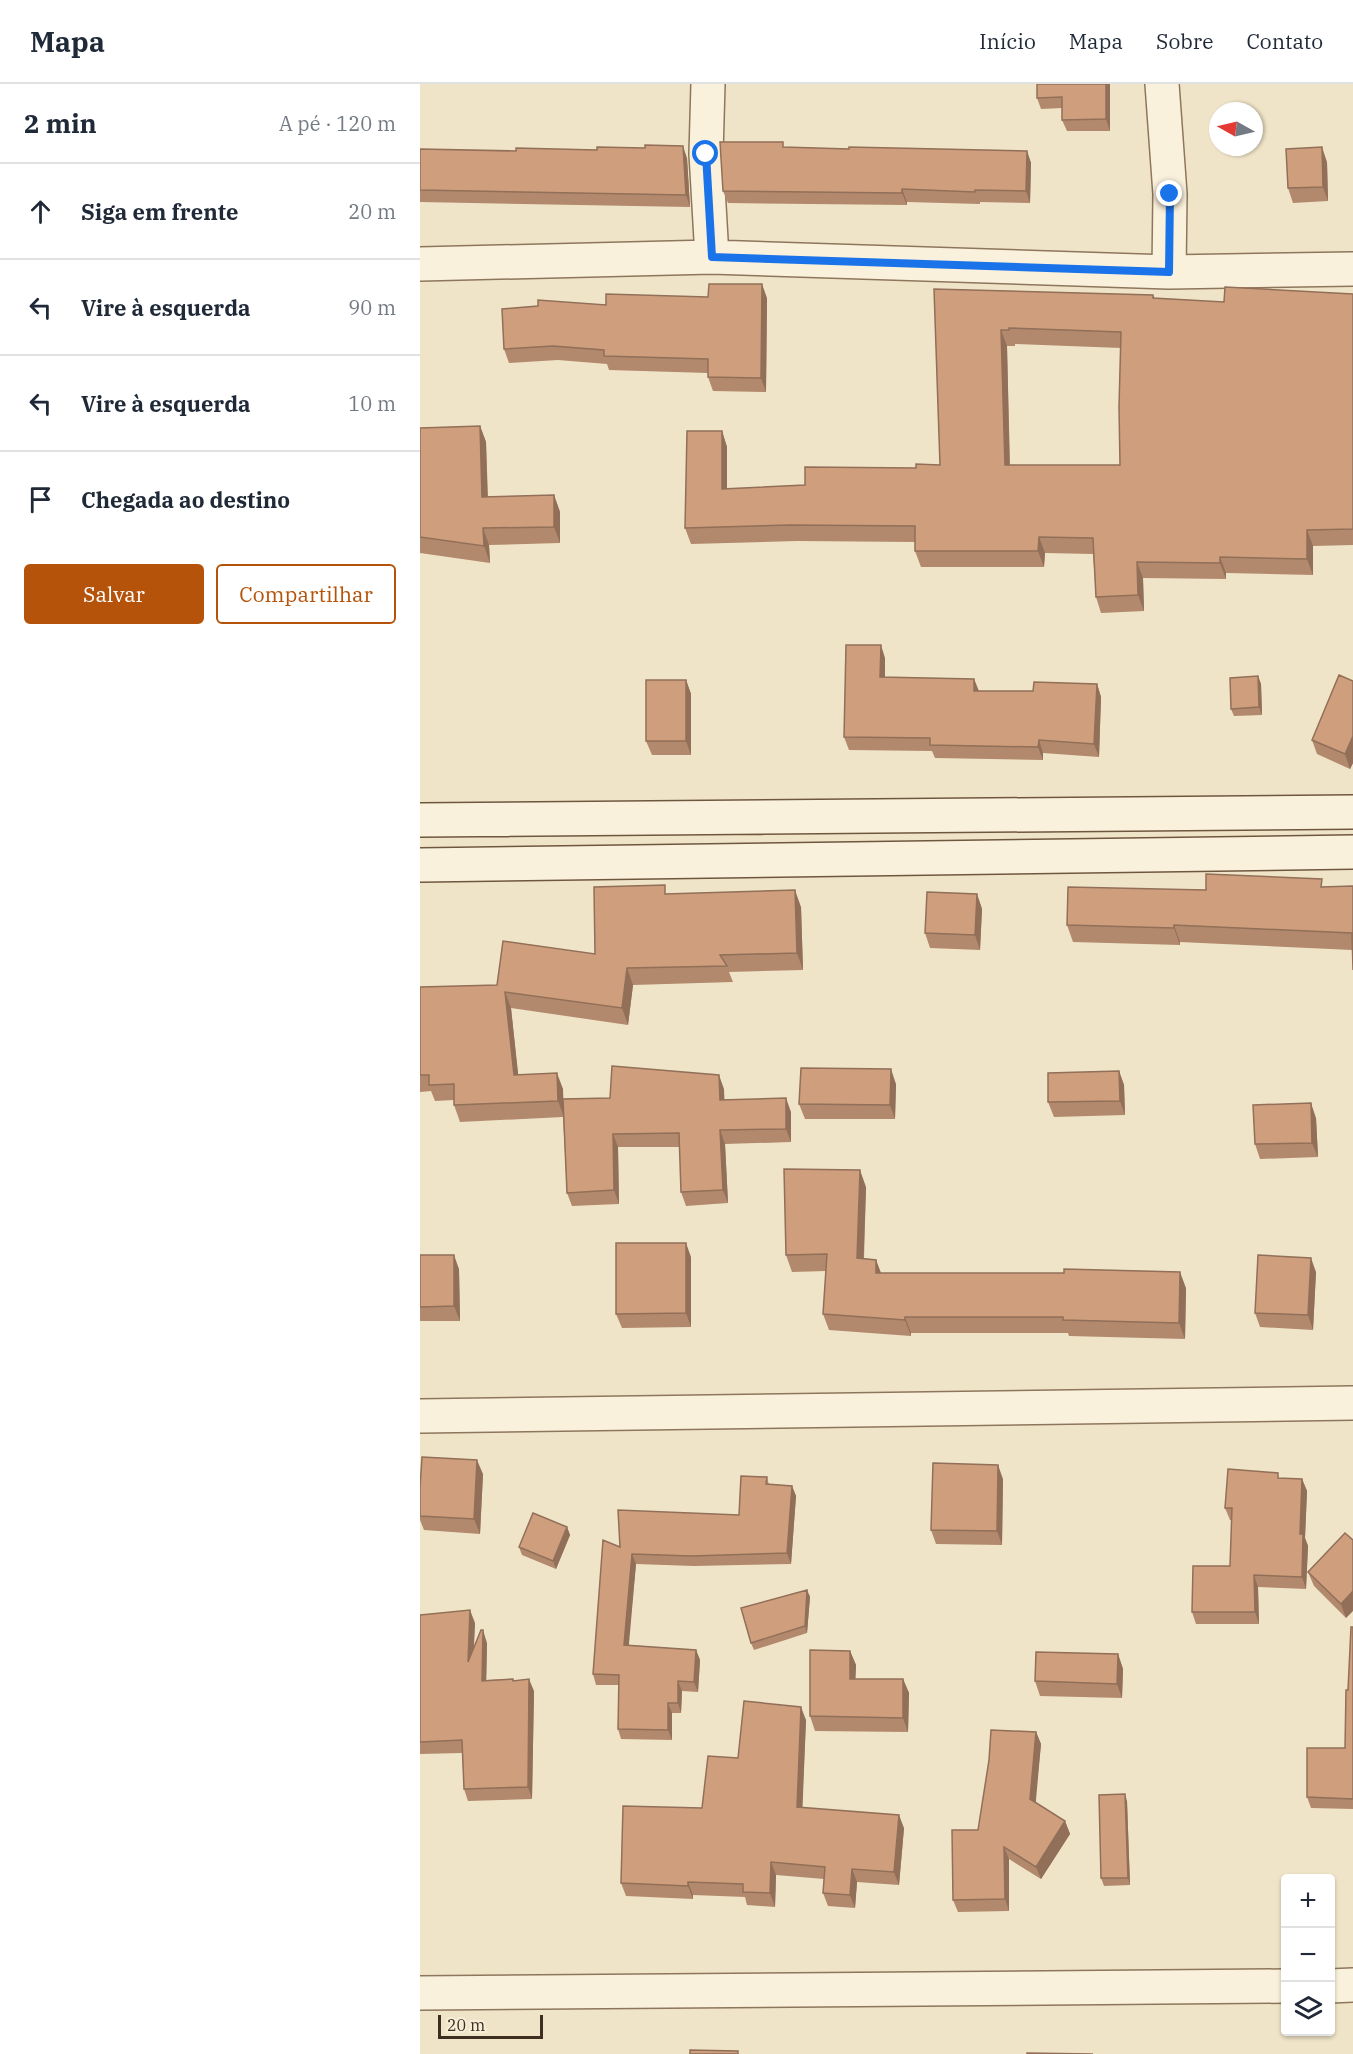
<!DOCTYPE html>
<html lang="pt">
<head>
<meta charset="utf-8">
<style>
  :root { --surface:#fff; --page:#f6f6f7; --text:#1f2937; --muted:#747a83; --line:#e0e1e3; --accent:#b45309 }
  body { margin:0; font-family:"IBM Plex Serif",serif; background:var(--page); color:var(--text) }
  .controls { position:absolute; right:18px; bottom:18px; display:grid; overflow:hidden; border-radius:6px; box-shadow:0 2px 4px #0004 }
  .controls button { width:54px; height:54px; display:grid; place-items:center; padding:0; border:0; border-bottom:2px solid var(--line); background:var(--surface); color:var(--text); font:30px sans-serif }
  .compass { position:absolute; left:789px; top:18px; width:54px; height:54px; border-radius:50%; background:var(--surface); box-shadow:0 2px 4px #0004; rotate:278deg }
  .scale { position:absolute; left:18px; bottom:15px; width:105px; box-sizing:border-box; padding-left:6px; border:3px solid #3d2e20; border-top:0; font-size:16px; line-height:21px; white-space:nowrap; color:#3d2e20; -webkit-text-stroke:4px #f7eed8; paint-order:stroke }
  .stop { position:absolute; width:18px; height:18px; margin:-14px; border:4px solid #1a73e8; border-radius:50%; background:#fff }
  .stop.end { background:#1a73e8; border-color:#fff; box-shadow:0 2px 6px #0008 }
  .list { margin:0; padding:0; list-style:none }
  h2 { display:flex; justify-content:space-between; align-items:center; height:78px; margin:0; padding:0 24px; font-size:26px }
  h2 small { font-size:20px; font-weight:400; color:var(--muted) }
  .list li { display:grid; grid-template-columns:39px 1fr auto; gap:18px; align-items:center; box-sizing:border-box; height:96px; padding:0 24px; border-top:2px solid var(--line) }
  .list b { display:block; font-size:22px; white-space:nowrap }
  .list em { font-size:20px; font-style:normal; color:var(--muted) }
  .actions { display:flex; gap:12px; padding:18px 24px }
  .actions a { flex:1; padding:14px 0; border:2px solid var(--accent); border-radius:6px; text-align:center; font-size:21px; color:var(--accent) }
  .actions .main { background:var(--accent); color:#fff }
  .icon { flex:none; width:33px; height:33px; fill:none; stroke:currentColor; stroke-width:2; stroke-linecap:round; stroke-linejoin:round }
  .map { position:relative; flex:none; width:933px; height:1970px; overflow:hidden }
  header { display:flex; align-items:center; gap:36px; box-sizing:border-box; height:84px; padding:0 30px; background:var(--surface); border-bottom:2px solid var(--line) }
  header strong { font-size:28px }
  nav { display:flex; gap:33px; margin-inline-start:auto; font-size:21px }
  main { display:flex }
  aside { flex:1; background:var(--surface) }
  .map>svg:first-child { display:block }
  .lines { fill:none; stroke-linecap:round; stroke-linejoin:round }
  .street-casing { stroke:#8d765c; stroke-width:36 }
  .secondary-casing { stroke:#6f573f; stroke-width:36 }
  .street { stroke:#faf1dc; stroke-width:33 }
  .secondary { stroke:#faf1dc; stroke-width:33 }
  .wall { fill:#b2896c; fill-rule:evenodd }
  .shaded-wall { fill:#916f58 }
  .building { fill:#cf9f7d; stroke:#916f58; stroke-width:1.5; fill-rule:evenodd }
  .route { stroke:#1a73e8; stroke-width:8 }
</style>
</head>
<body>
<header>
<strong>Mapa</strong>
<nav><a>Início</a><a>Mapa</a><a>Sobre</a><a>Contato</a></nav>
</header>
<main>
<aside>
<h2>2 min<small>A pé · 120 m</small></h2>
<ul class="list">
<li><svg class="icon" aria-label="ahead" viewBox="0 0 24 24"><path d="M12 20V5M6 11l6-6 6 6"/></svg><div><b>Siga em frente</b></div><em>20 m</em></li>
<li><svg class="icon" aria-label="left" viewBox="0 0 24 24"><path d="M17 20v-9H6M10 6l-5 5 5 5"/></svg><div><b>Vire à esquerda</b></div><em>90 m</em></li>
<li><svg class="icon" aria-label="left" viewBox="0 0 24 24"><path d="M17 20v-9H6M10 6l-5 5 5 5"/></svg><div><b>Vire à esquerda</b></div><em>10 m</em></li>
<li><svg class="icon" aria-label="arrive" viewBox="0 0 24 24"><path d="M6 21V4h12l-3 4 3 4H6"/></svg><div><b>Chegada ao destino</b></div></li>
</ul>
<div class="actions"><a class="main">Salvar</a><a>Compartilhar</a></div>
</aside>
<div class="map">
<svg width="933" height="1970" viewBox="0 0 933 1970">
  <rect width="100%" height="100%" fill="#f0e4c8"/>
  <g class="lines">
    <defs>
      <path id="street" d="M288 0 286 70 292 173
        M742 0 750 110 749 188
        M0 180 292 173 749 188 933 185
        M0 1332 933 1319
        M910 1902 933 1901
        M0 1909 866 1902"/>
      <path id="secondary" d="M0 736 933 728
        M0 781 933 768"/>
    </defs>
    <use href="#street" class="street-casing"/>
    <use href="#secondary" class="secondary-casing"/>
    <use href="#street" class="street"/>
    <use href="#secondary" class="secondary"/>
  </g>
  <path class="wall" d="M690 0V47H647L642 36V24L621 25 617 14Z
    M364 63 429 65 607 67 611 79 610 119 560 118V120L487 118V121L308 119 303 107Z
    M0 65 267 74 270 123 0 118Z
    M907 78 908 117 873 119 868 104Z
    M514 205 733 211 735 214 804 218 933 210V461L893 462V491L806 489V495L723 494 724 527 681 529 676 513 673 470 625 469 624 483H501L495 467V458L377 457 271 460 265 444 302 347 307 363V405L385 401 520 381ZM595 260 701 264 700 381H590L587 262H595Z
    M347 214 346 308 293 307 288 293V289L189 286 187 280 138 276 89 279 84 265 186 221Z
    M60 342 66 358 68 413 134 411 140 428V459L69 461 70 479 0 469V344Z
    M465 574V593L554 595 559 607H613L677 600 681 613 679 673 623 669V676L515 674 512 667 429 666 424 653Z
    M838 592 841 600 842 631 814 632 811 625Z
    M266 596 271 610V671H232L226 657Z
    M933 597V679L930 685 897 670 892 656Z
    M933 802 932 866 760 858V861L653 858 647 841 786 806Z
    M248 810 381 823 383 886 309 888 313 898 213 901 208 941 91 924 98 991 143 1005V1015L190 1014 304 1005V1016L371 1028V1058L305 1060 308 1119 266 1122 261 1108 260 1063H198L199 1120 152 1122 147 1109 143 1033 40 1038 34 1021V1016L15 1017 11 1007 0 1008V903L77 901 175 870Z
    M557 810 562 825 560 866 510 864 505 849Z
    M699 987 704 1001 705 1031 634 1033 628 1018Z
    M476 1000 475 1035H385L379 1020Z
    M896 1034 898 1073 840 1075 835 1060Z
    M446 1103 444 1175 456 1176 461 1189 766 1204 765 1255 649 1252 648 1249H491V1252L409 1246 403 1230 406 1187 372 1188 366 1171Z
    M0 1171 39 1185 40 1237H0Z
    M271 1173V1243L202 1244 196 1230Z
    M896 1188 893 1246 840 1243 835 1229Z
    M63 1390 60 1450 4 1446 0 1436V1403Z
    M347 1393 349 1401 372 1402 376 1412 371 1480 274 1482 216 1480 208 1561 276 1566 280 1576 278 1608 262 1607 261 1629H252V1656L201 1655 198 1645 199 1601H176L173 1590 200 1463 319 1431Z
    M860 1394 882 1395 887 1407 885 1454 888 1462 886 1505 838 1503 839 1540H776L772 1528 810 1482 812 1436H810L805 1424Z
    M583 1395 582 1461 516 1460 511 1446Z
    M147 1443 150 1451 136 1485 102 1471 99 1463Z
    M925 1449 926 1534 894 1502 888 1488Z
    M387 1506 390 1513 387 1549 334 1566 331 1559Z
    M0 1531 55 1539 54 1564 67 1559 66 1596 93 1595 94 1597 114 1607 112 1715 48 1717 44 1705 42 1669 0 1670Z
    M933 1543V1725L891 1724 887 1713 925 1664 928 1606Z
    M430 1567 436 1581 435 1595H483L489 1609 488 1648 395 1647 390 1632Z
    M698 1570 703 1585 702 1614 620 1612 615 1597Z
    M386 1636 382 1723 484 1744 479 1801 437 1798 435 1824 408 1822 403 1809 404 1795 356 1791 355 1823 327 1821 325 1813 273 1811V1815L206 1812 201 1799 282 1724 318 1674Z
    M616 1648 621 1660 615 1718 645 1737 650 1750 621 1795 589 1775V1827L538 1828 533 1816 558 1746Z
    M707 1717 710 1801 684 1802 681 1794Z"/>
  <path class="shaded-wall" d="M686 0H690V47L686 35Z
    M263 62 267 74 270 123 266 111Z
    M902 63 907 78 908 117 903 103Z
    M607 67 611 79 610 119 606 107Z
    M482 105 487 118V121L482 109Z
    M342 200 347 214 346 308 341 294Z
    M581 246 587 262 590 397 585 381Z
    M60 342 66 358 68 430 62 413Z
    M302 347 307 363V421L302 405Z
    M134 411 140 428V459L134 443Z
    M63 444 69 461 70 479 64 462Z
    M887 446 893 462V491L887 475Z
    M619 453 625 469 624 483 618 467Z
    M800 473 806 489V495L800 479Z
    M717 478 723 494 724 527 718 511Z
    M461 561 465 574V606L460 593Z
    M838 592 841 600 842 631 839 623Z
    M554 595 559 608 554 607Z
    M266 596 271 610V671L266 657Z
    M677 600 681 613 679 673 674 660Z
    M933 652V679L930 685 925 670Z
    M619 656 623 669V676L618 663Z
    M375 806 381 823 383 886 377 869Z
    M557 810 562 825 560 866 555 851Z
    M754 841 760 858V861L754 844Z
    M207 884 213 901 208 941 202 924Z
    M85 908 91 924 100 1007 94 991Z
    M471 985 476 1000 475 1035 470 1021Z
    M699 987 704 1001 705 1031 700 1017Z
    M137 989 143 1005 144 1033 138 1017Z
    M299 991 304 1005 305 1029 300 1016Z
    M366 1014 371 1028V1058L366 1045Z
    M891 1019 896 1034 898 1073 892 1059Z
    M300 1046 305 1060 308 1119 303 1106Z
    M193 1050 198 1063 199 1120 194 1106Z
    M440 1086 446 1103 443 1190 437 1174Z
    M266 1159 271 1173V1243L266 1229Z
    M34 1171 39 1185 40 1237 34 1222Z
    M891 1174 896 1188 893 1246 888 1231Z
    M456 1176 462 1192 456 1189Z
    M760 1188 766 1204 765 1255 759 1239Z
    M485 1233 491 1249V1252L485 1236Z
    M57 1376 63 1390 60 1450 54 1435Z
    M578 1381 583 1395 582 1461 577 1447Z
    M882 1395 887 1407 885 1454 888 1462 886 1505 882 1493 880 1450Z
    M372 1402 376 1412 371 1480 367 1469Z
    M147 1443 150 1451 136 1485 133 1477Z
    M212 1470 216 1480 208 1571 204 1561Z
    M834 1491 838 1503 839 1540 835 1528Z
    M387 1506 390 1513 387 1549 385 1542Z
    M933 1507V1527L926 1534 921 1520Z
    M50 1526 55 1539 52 1590 48 1578Z
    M63 1546 67 1559 66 1609 62 1597Z
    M276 1566 280 1576 278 1608 274 1598Z
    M430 1567 436 1581 435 1610 430 1595Z
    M698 1570 703 1585 702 1614 697 1600Z
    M109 1595 114 1607 112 1715 108 1703Z
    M483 1595 489 1609 488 1648 483 1634Z
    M258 1597 262 1607 261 1629 258 1619Z
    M248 1619 252 1629V1656L248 1646Z
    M381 1623 386 1636 382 1736 377 1723Z
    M616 1648 621 1660 615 1727 610 1715Z
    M705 1710 707 1717 710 1801 708 1794Z
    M479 1731 484 1744 479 1801 474 1788Z
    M645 1737 650 1750 621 1795 616 1783Z
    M584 1763 589 1775V1827L585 1815Z
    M351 1778 356 1791 355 1823 350 1809Z
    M432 1785 437 1798 435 1824 430 1811Z
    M268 1798 273 1811V1815L268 1802Z"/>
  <path class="building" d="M617 0H686V35L642 36V13L617 14Z
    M300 58H363V63L429 65V63L607 67 606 107 555 106V108L482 105V109L303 107Z
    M225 61 263 62 266 111 0 106V65L96 67V64L177 66V63L225 64Z
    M902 63 903 103 868 104 866 65Z
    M289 200H342L341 294 288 293V275L184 272V266L133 262 84 265 82 225 118 222V216L186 221V210L288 213Z
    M805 203 933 210V445L887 446V475L800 473V479L717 478 718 511 676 513 673 454 619 453 618 467H495V442L371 441 265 444 267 347H302V405L385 401V383L496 384V380L520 381 514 205 733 211V214L804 218ZM589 244 701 248 699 323 700 381H585L581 246H589Z
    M60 342 62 413 134 411V443L63 444 64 462 0 453V344Z
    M426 561H461L460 593 554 595V607H613L614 598 677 600 674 660 619 656 618 663 510 661V654L424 653Z
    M919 591 933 597V652L925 670 892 656Z
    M838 592 839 623 811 625 810 594Z
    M226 596H266V657H226Z
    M786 790 902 795 901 803 933 802V886L932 849 754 841V844L647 841 648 803 786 806Z
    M245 801V810L375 806 377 869 300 871 307 882 207 884 202 924 85 908 94 991 137 989 138 1017 34 1021V1000L9 1001V991H0V903L77 901 83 857 175 870 174 803Z
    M507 808 557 810 555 851 505 849Z
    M192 982 299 991 300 1016 366 1014V1045L300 1046 303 1106 261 1108 259 1049 193 1050 194 1106 147 1109 143 1015 190 1014Z
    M381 984 471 985 470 1021 379 1020Z
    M699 987 700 1017 628 1018V989Z
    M891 1019 892 1059 835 1060 833 1021Z
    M364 1085 440 1086 437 1174 456 1176V1189H644V1185L760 1188 759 1239 643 1236V1233H485V1236L403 1230 407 1170 366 1171Z
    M196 1159H266V1229L196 1230Z
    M0 1171H34V1222L0 1223Z
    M838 1171 891 1174 888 1231 835 1229Z
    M2 1373 57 1376 54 1435 0 1432V1403Z
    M513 1379 578 1381 577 1447 511 1446Z
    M808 1385 858 1389V1394L882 1395 880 1450H883L882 1493 834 1491 835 1528H772L773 1482H810L812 1424H805Z
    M321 1392 347 1393 346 1400 372 1402 367 1469 271 1472 212 1470 204 1561 276 1566 274 1598 258 1597V1619H248V1646L198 1645 199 1591 173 1590 183 1456 200 1463 198 1426 319 1431Z
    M113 1429 147 1443 133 1477 99 1463Z
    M925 1449 933 1456V1507L921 1520 888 1488Z
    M387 1506 385 1542 331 1559 321 1524Z
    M50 1526 48 1578 61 1546H63L62 1597 93 1595V1597L109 1595 108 1703 44 1705 42 1656 0 1658V1531Z
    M931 1543H933V1715L887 1713V1664H925L926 1606H928Z
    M390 1566 430 1567V1595H483V1634L390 1632Z
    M616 1568 698 1570 697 1600 615 1597Z
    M324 1617 381 1623 377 1723 479 1731 474 1788 432 1785 430 1811 403 1809 405 1783 351 1778 350 1809 323 1808V1800L268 1798V1802L201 1799 203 1722 282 1724 288 1672 318 1674Z
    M571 1646 616 1648 610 1715 645 1737 616 1783 584 1763 585 1815 533 1816 532 1746H558L569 1676Z
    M705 1710 708 1794H681L679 1711Z
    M270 1966 318 1967V1970H270Z
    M607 1969 673 1970H607Z"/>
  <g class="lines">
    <path class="route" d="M286 70 292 173 749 188 750 110"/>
  </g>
</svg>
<div class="controls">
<button>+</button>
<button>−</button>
<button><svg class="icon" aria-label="layers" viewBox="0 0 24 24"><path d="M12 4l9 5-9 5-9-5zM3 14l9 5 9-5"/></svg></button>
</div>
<svg class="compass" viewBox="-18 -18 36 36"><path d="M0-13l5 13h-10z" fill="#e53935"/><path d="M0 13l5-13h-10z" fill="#747a83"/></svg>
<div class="scale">20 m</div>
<div class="stop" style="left:286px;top:70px"></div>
<div class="stop end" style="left:750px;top:110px"></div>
</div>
</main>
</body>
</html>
